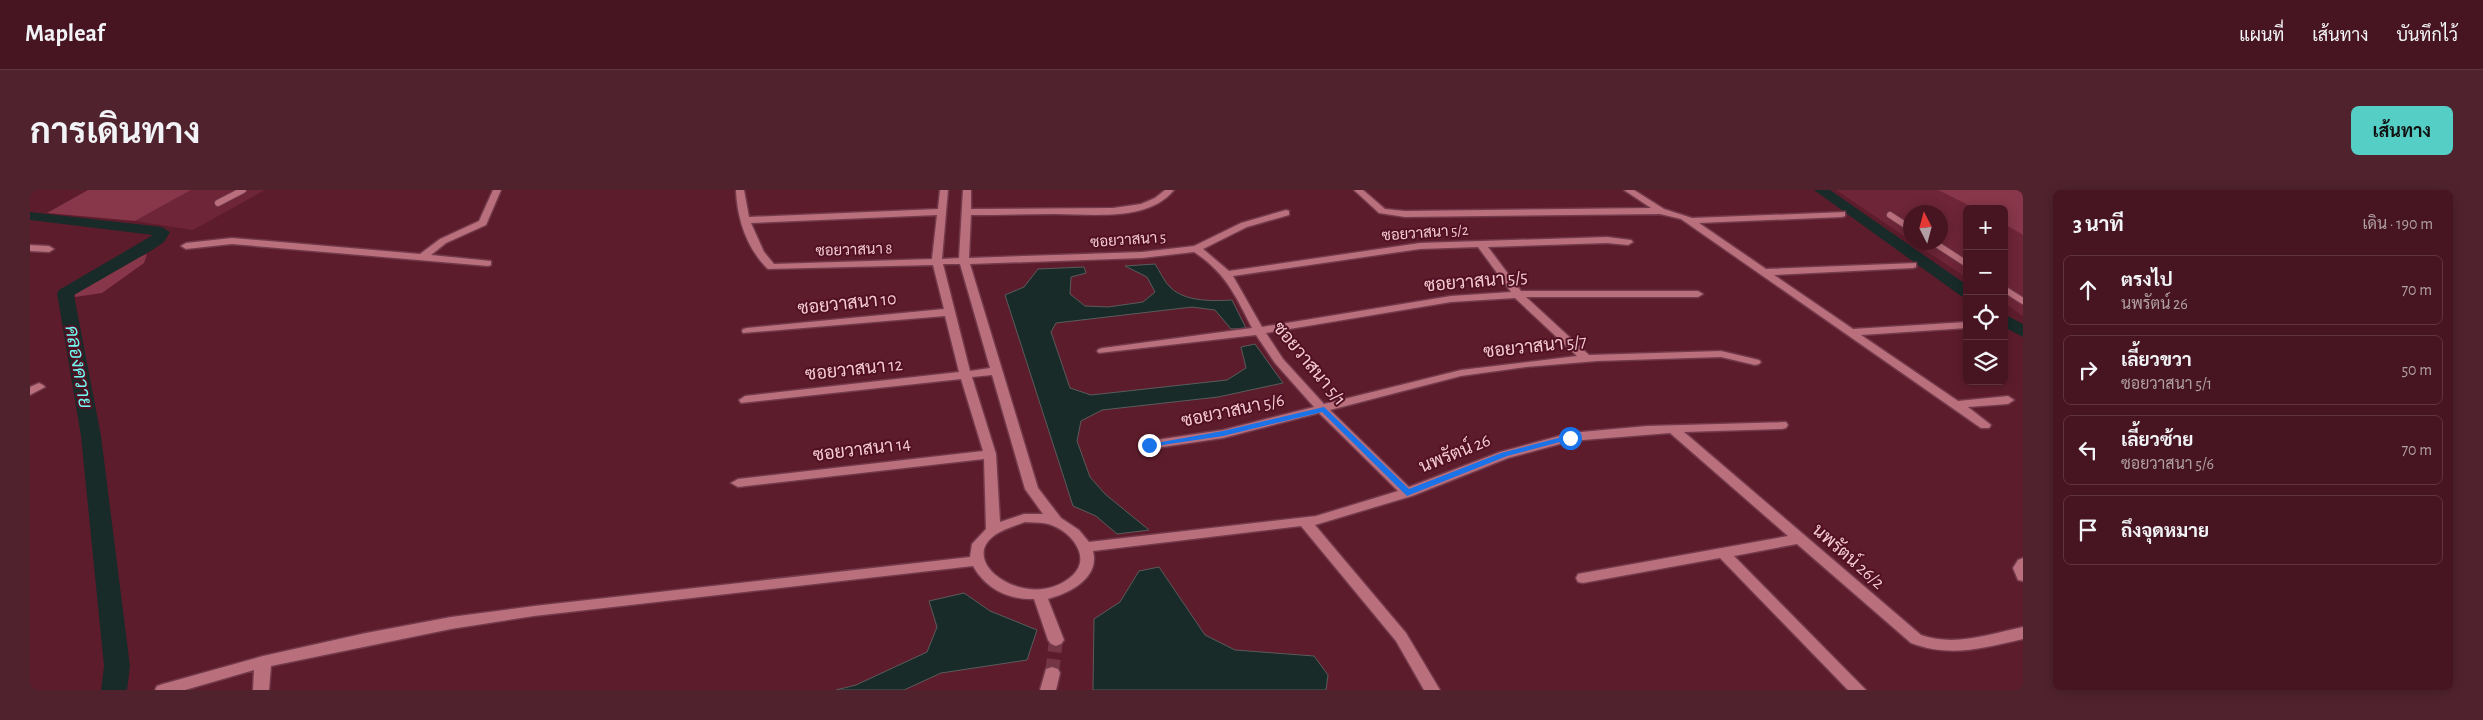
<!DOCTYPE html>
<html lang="th">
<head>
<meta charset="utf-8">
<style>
  :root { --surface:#461521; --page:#50222e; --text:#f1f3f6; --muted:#b09fa5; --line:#5e343f; --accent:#55cec5 }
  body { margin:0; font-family:"Alegreya Sans",Sarabun,sans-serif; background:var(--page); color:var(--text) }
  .controls { position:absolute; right:15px; top:15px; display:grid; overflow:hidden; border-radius:8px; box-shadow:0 2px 12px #0003 }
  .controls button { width:45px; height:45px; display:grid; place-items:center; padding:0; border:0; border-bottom:1px solid var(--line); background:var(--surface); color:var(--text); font:25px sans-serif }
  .compass { position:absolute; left:1873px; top:15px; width:45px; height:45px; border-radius:50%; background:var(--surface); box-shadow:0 2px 12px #0003; rotate:354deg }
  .stop { position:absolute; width:15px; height:15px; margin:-11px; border:4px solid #1a73e8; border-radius:50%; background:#fff }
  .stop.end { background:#1a73e8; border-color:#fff; box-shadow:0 1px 5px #0008 }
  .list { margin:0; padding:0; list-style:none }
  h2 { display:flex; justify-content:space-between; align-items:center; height:65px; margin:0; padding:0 20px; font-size:21px }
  h2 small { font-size:16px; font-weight:400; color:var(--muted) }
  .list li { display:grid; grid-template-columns:32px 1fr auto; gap:15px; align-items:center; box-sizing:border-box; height:70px; margin:0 10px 10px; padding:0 10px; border:1px solid var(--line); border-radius:8px }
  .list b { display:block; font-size:19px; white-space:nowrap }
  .list p { margin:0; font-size:16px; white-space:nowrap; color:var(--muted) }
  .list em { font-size:16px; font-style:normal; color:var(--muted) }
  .icon { flex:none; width:28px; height:28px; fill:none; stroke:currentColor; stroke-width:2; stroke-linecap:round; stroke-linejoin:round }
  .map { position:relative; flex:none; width:1993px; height:500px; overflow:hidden; border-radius:8px }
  header { display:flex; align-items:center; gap:30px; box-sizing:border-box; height:70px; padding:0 25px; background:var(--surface); border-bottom:1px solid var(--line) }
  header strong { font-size:24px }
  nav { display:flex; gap:28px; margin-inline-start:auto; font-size:18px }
  .intro { display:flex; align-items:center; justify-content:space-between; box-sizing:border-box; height:120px; padding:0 30px }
  h1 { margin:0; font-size:35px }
  .button { padding:12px 22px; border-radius:8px; background:var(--accent); color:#111; font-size:18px; font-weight:700 }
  main { display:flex; gap:30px; padding:0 30px }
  aside { flex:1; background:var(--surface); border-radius:8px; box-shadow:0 2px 12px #0003 }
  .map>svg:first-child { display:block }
  .built { fill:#6d2537 }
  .green { fill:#873749 }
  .water { fill:#182b29; stroke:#5a5b5b }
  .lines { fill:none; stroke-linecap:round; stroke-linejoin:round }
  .canal { fill:#182b29; fill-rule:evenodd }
  .minor-tunnel { stroke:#743645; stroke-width:14; stroke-dasharray:14 7; stroke-linecap:butt }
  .service-casing { stroke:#72394a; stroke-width:8 }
  .minor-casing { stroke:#72394a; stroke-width:3 }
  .service { stroke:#b96f7c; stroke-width:6 }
  .minor { fill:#b96f7c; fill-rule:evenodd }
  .route { fill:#1a73e8 }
  .labels { text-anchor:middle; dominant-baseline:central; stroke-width:4; stroke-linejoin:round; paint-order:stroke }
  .far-street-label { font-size:15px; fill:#f5cbd1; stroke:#511023 }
  .street-label { font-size:18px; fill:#f5cbd1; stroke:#511023 }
  .water-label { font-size:19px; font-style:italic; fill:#6ffcf2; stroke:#511023 }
</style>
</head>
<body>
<header>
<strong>Mapleaf</strong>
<nav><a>แผนที่</a><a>เส้นทาง</a><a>บันทึกไว้</a></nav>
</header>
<div class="intro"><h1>การเดินทาง</h1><a class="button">เส้นทาง</a></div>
<main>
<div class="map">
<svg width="1993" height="500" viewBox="0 0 1993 500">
  <rect width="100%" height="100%" fill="#5d1c2c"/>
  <path class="built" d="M161 0H235L163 40 105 31Z
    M1806 0H1908L1946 19H1937V88L1884 53 1910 52V22H1880V50Z
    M1974 34 1993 45V126L1974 113Z"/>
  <path class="green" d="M58 0H161L105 31 17 23Z
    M1908 0H1993V45L1974 34V19H1946Z
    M117 64 114 73 72 103 45 107V101L97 71Z"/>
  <path class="water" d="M1125 74C1130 81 1134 92 1141 98 1156 112 1183 111 1202 110L1216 138 1201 139 1185 120 1162 117 1026 133 1021 142 1040 198 1061 205 1197 190 1216 178 1211 157 1225 154 1253 193 1188 207 1072 220 1051 231 1047 251 1060 287 1075 304 1119 340 1087 344 1066 326 1043 316 975 105 994 97 1008 79 1054 77 1056 83 1041 87 1040 104 1055 116 1078 117 1113 112 1125 102 1117 87 1095 76Z
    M1129 377 1175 445 1205 460 1284 466 1298 485 1296 500H1063L1064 429 1090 412 1109 381Z
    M934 403 960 421 1007 440 997 470 911 483 874 500H806L826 495 897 462 907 437 899 411Z"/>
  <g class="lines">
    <path class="canal" d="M1784 0H1800L1937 95V108L1931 106Z
      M0 22 132 37 140 42 134 52 124 59 44 105 71 246 100 476 97 500H71L74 476 51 246 27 103 29 100 123 45 0 30Z
      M1974 124 1993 134V147L1974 137Z"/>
    <path class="minor-tunnel" d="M1022 483 1026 450"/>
    <defs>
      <path id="service" d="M188 13 213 0
        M1860 25 1880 38
        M1903 52 1937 74
        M1974 99 1993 111"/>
      <path id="minor" d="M463 0H471L456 35 416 53 401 65 461 71V75L458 76 202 54 156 59 151 56 156 53 202 48 390 64 410 49 449 31Z
        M706 0H714L719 27 908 19 910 0H918L912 69 929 68 933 0H941V19L1083 18 1111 14 1125 8 1135 0H1144C1118 32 1062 24 1025 24 997 24 969 25 941 25L939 68 1112 62 1164 56 1211 33 1256 20 1259 21V25L1217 37 1173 59 1199 81 1390 53 1577 47 1601 50 1603 52 1598 55 1577 53 1458 57 1491 101H1668L1673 104 1668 107H1496L1559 165 1691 161 1729 170 1731 172 1729 174 1725 175 1691 167 1567 171 1496 177 1431 186 1300 220 1379 297 1470 262 1540 243 1617 236 1756 232 1758 235 1756 238 1752 239 1654 242 1891 445C1925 457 1960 444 1993 437V449C1952 458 1921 468 1881 453L1767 354 1704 366 1836 500H1818L1690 368 1553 393 1548 392 1546 388 1548 384 1553 383 1758 346 1640 243 1541 251 1478 268 1382 306 1285 335 1376 443 1410 500H1394L1366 451 1271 336 1063 361C1070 388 1040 403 1018 409L1034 450 1031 454 1026 456 1021 454 1018 450 1004 409C978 410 955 398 943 376L504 426 421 439 241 476 239 500H223L224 480 155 500H125L127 496 133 494 233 466 336 443 421 427 504 416 940 367 942 354 956 339 954 269 708 297 701 293 708 289 953 261 931 189 711 213 709 210 715 206 929 182 915 126 713 143 712 141 713 139 717 138 914 119 903 75 738 79C717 59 707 29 706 0ZM907 25 902 69 744 74 734 62 721 33ZM1448 57 1481 102 1421 106 1232 137 1203 86 1390 59ZM1164 62C1195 82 1206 106 1222 138L1073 158 1069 159 1067 161 1069 163 1226 145 1245 173 1284 217 1193 240 1119 251 1113 255 1115 258 1119 259 1193 248 1289 223 1368 301 1286 326 1059 352 1049 340 1031 328 1008 298 940 74 1112 68ZM913 74H930L960 178 940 181ZM1485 108 1547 166 1431 180 1294 214 1253 169 1236 143 1421 112ZM962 185 995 299 1013 324H994L970 332 966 264 942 187ZM995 332C1003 333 1011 332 1018 334 1038 339 1063 365 1043 385 999 426 919 369 970 342 978 338 987 335 995 332Z
        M1324 0H1333L1355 19 1375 21 1621 18 1594 0H1604L1634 19 1662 28 1815 22V26L1812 27 1669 33 1736 79 1886 73V77L1883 78 1744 85 1823 139 1937 132V138L1831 145 1928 211 1978 206 1984 210 1978 214 1938 217 1961 235 1959 238H1951L1651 29 1630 24 1375 27 1349 23Z
        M0 55 19 56 24 59 19 62 0 61Z
        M9 193 13 195 15 197 0 205V197Z
        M1993 368V391L1988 390 1983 378 1988 370Z
        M1022 477 1028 479 1030 483 1026 500H1010L1016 479Z"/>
    </defs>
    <use href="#service" class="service-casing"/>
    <use href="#minor" class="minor-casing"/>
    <use href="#service" class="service"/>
    <use href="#minor" class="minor"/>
  </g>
  <path class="route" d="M1294 217 1379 299 1471 263 1540 245 1545 248 1477 266 1377 306 1292 222 1193 246 1119 257 1115 255 1193 241Z"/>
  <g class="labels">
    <g class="far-street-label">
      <text transform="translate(1395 43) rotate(-4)">ซอยวาสนา 5/2</text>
      <text transform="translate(1098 50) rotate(-4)">ซอยวาสนา 5</text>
      <text transform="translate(824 60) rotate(-2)">ซอยวาสนา 8</text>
    </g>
    <g class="street-label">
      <text transform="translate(1446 92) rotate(-5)">ซอยวาสนา 5/5</text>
      <text transform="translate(817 114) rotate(-6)">ซอยวาสนา 10</text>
      <text transform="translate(1505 157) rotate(-6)">ซอยวาสนา 5/7</text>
      <text transform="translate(1279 174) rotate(50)">ซอยวาสนา 5/1</text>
      <text transform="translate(824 180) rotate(-6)">ซอยวาสนา 12</text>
      <text transform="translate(1203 221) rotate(-12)">ซอยวาสนา 5/6</text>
      <text transform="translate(832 260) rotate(-7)">ซอยวาสนา 14</text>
      <text transform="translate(1425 264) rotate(-22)">นพรัตน์ 26</text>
      <text transform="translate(1818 367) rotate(41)">นพรัตน์ 26/2</text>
    </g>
    <g class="water-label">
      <text transform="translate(48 177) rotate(80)">คลองควาย</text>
    </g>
  </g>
</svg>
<div class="controls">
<button>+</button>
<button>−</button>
<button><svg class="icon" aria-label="locate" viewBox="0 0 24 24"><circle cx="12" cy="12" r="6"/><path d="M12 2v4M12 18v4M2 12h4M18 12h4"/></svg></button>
<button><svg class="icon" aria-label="layers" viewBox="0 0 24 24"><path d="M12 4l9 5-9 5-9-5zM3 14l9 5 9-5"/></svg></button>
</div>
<svg class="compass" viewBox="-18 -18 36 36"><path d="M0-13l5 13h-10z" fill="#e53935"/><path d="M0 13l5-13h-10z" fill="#b09fa5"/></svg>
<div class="stop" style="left:1540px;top:248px"></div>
<div class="stop end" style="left:1119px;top:255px"></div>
</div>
<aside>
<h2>3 นาที<small>เดิน · 190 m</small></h2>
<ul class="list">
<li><svg class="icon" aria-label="ahead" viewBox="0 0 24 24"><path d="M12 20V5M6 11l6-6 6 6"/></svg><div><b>ตรงไป</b><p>นพรัตน์ 26</p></div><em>70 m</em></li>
<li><svg class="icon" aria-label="right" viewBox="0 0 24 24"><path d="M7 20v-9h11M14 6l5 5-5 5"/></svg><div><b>เลี้ยวขวา</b><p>ซอยวาสนา 5/1</p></div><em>50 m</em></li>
<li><svg class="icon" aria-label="left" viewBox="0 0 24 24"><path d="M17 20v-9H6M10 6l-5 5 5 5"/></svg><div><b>เลี้ยวซ้าย</b><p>ซอยวาสนา 5/6</p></div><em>70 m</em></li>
<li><svg class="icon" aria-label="arrive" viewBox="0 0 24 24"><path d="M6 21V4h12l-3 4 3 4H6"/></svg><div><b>ถึงจุดหมาย</b></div></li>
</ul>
</aside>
</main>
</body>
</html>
